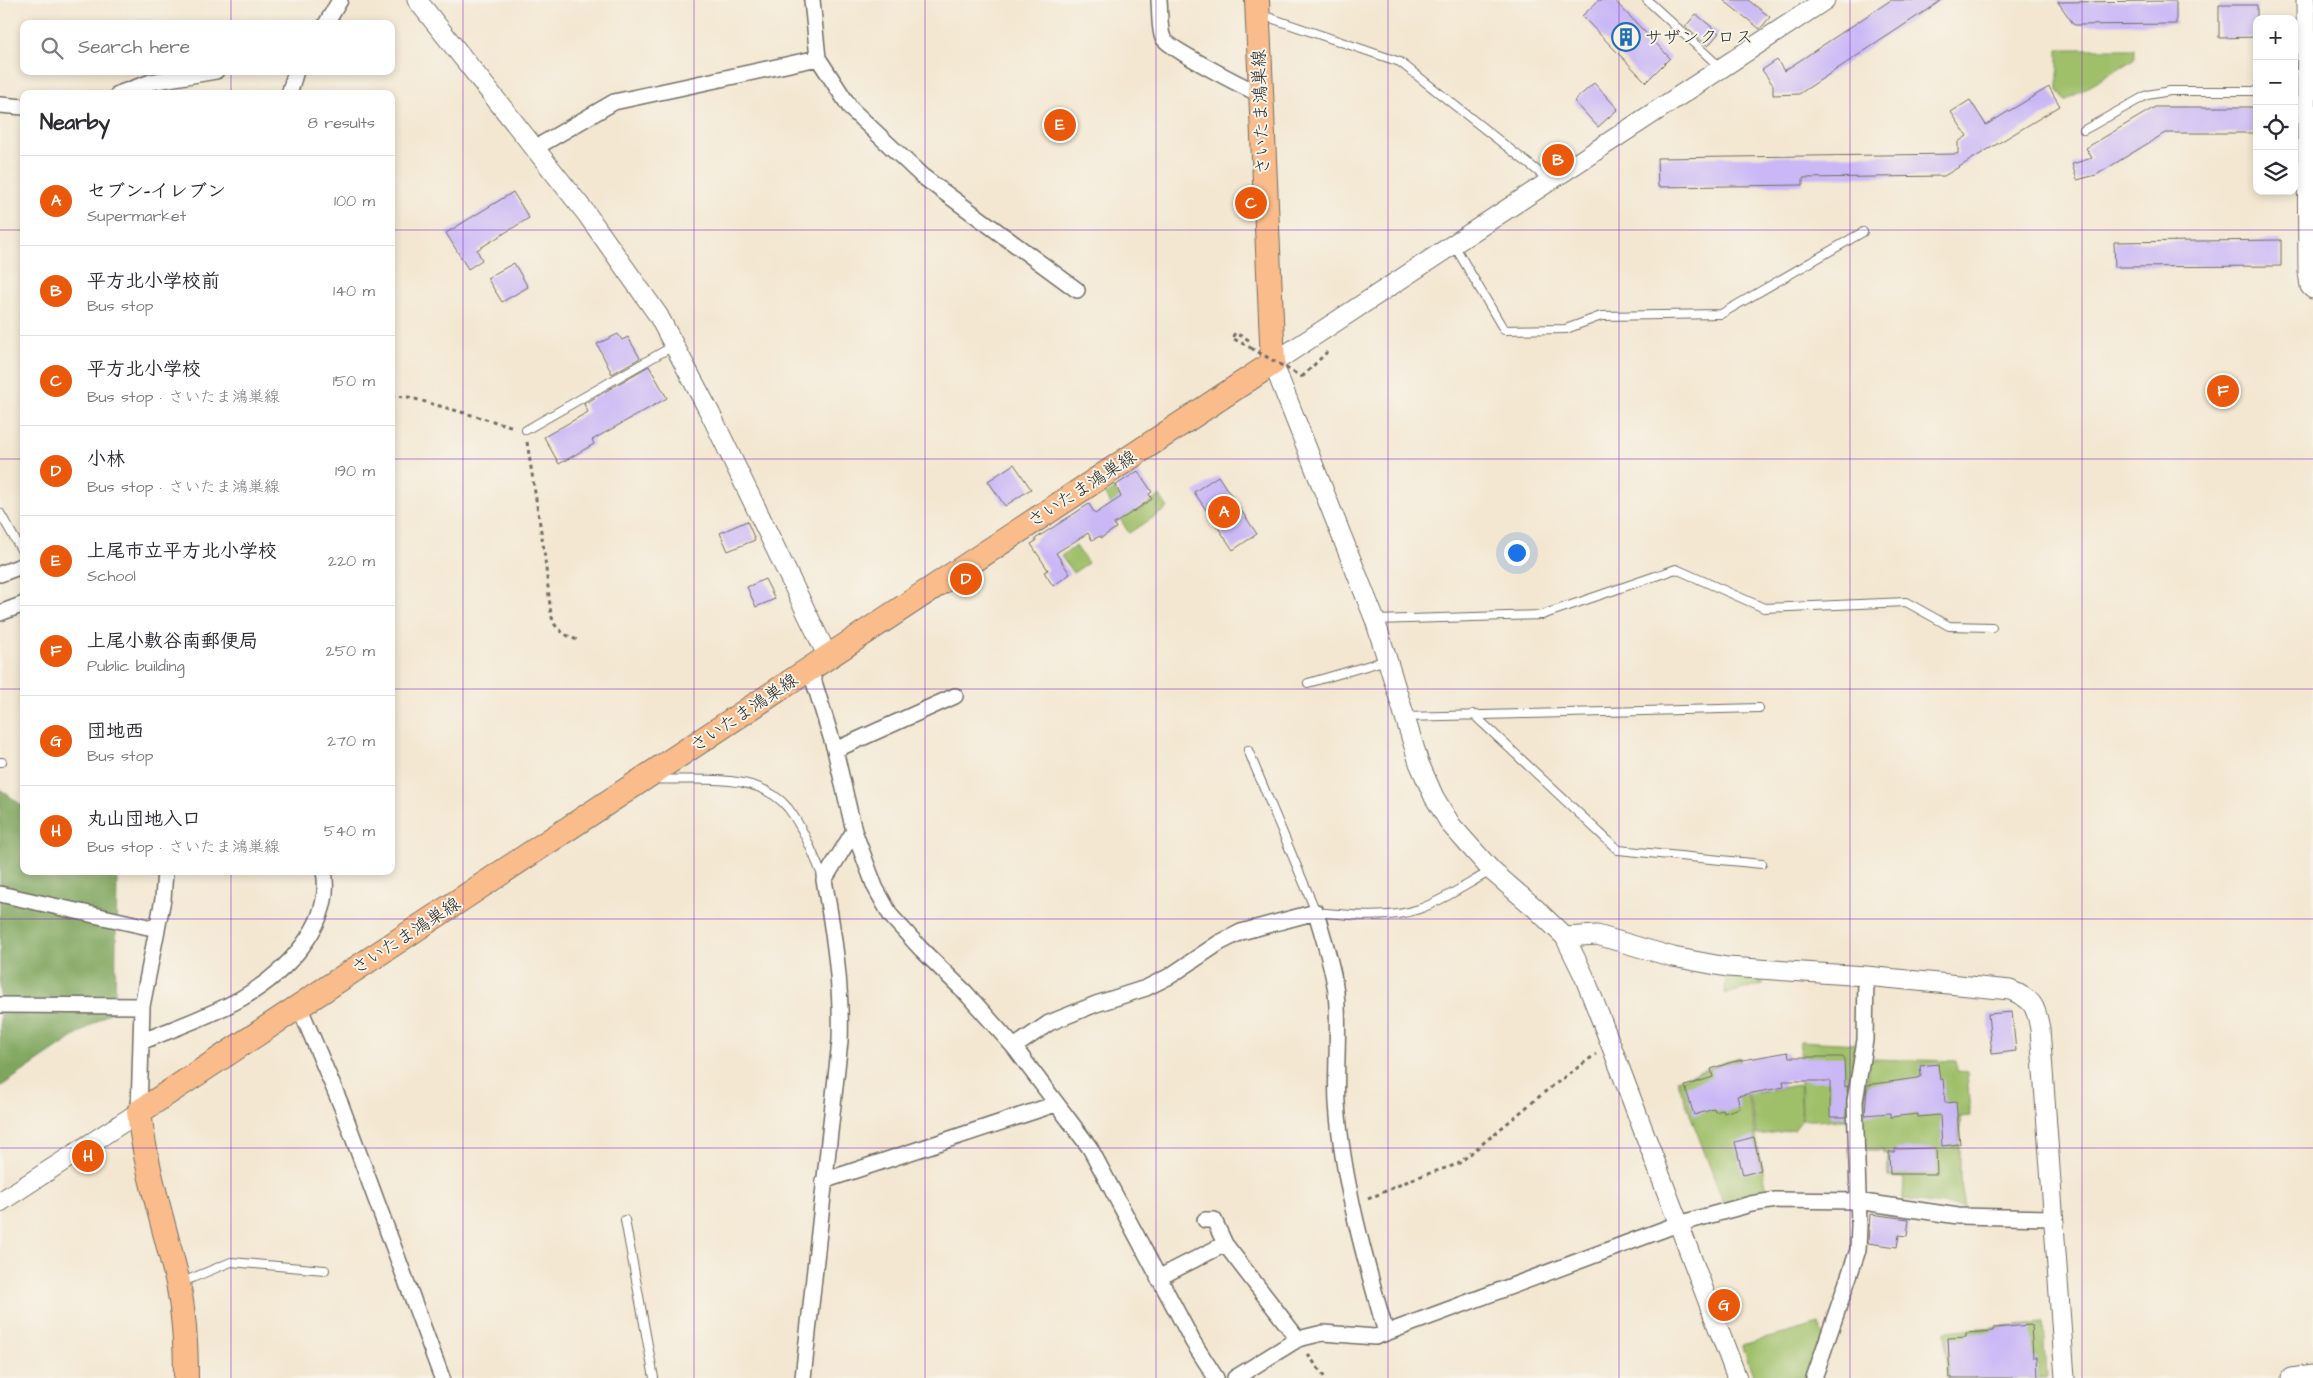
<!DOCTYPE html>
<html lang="en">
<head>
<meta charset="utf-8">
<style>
  :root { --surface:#fff; --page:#f2f2f3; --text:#2b2b33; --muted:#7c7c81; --line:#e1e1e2; --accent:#ea580c }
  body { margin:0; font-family:"Architects Daughter","Klee One",sans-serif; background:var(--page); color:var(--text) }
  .controls { position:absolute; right:15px; top:15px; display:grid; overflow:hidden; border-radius:10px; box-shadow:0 2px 8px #0003 }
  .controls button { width:45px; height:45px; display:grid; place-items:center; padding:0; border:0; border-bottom:1px solid var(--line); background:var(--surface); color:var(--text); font:25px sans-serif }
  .you { position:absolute; left:1516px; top:552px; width:18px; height:18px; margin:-12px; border:4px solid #fff; border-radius:50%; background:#1a73e8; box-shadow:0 0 0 8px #1a73e833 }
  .badge { display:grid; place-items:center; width:32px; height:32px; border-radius:50%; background:var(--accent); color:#fff; font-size:16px; font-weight:700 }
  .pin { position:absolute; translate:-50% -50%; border:2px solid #fff; box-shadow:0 1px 5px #0006 }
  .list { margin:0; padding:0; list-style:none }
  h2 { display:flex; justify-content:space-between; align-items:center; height:65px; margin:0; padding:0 20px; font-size:21px }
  h2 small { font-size:16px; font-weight:400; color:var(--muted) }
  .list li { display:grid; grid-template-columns:32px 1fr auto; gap:15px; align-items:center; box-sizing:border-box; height:90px; padding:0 20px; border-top:1px solid var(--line) }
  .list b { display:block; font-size:19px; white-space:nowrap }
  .list p { margin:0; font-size:16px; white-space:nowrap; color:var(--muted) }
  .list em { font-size:16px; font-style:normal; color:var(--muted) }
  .icon { flex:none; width:28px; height:28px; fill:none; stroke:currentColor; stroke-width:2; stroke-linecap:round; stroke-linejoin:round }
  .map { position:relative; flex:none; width:2313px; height:1378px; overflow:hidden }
  .search { position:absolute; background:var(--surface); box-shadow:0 2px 8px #0003; left:20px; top:20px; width:375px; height:55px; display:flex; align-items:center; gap:12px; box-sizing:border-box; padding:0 18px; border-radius:10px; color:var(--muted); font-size:19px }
  .panel { position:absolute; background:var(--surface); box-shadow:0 2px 8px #0003; left:20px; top:90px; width:375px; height:785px; border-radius:10px }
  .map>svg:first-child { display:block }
  .green { fill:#9fc069; stroke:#65764a }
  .forest { fill:#7fa65d; stroke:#556844 }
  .building { fill:#cab8f6 }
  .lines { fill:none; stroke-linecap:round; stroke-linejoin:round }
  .service-casing { stroke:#716d65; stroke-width:10 }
  .minor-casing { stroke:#716d65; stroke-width:18 }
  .tertiary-casing { stroke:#716d65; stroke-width:21 }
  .primary-casing { stroke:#716d65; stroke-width:26 }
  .path { stroke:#716d65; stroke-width:3; stroke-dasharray:4 4; stroke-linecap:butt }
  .service { stroke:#fff; stroke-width:8 }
  .minor { stroke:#fff; stroke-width:15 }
  .tertiary { stroke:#fff; stroke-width:19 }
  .primary { stroke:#f9bc8a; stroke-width:24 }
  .path-bridge { stroke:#716d65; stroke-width:3; stroke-dasharray:4 4; stroke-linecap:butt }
  .grid { fill:none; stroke:#7b2cbf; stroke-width:1; stroke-opacity:0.55 }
  .labels { text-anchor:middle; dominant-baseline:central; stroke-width:4; stroke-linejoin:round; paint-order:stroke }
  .poi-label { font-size:18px; fill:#2b2b2b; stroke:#f7f3e8; text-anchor:start }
  .street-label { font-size:18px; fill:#2b2b2b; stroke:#f7f3e8 }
</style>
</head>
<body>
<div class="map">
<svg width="2313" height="1378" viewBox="0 0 2313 1378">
  <rect width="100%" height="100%" fill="#f7f3e8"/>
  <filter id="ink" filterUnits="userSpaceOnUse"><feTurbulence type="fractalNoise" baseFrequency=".02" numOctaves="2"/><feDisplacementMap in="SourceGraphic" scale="10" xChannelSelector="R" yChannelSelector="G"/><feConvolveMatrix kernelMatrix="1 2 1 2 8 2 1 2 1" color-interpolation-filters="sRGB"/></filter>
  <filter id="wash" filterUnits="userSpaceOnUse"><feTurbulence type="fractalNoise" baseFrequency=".0096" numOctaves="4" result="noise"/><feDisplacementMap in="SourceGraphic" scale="20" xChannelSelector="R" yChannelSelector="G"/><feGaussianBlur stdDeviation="1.12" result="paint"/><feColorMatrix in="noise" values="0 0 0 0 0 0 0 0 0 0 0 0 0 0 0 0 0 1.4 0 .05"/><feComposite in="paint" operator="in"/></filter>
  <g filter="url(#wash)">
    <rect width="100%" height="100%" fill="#f3e7d1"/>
    <path class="green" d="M2058 49H2134V59L2065 101 2058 90Z
      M1114 489 1129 512 1133 509 1135 512 1160 496 1168 508 1129 533 1105 495Z
      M1076 546 1088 563 1073 573 1061 556Z
      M1726 977 1763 979V985L1725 994Z
      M1800 1041 1859 1044 1849 1120H1802L1801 1085V1121L1794 1130 1757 1135 1748 1092 1756 1090 1757 1093 1801 1084Z
      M1739 1057 1768 1195 1724 1204 1677 1080Z
      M1869 1059 1956 1061 1957 1071 1967 1072 1970 1116 1960 1117V1178L1965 1207 1903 1199 1904 1178 1888 1177V1154L1883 1153V1150H1865L1862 1108Z
      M2043 1323 2046 1378H1948L1945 1331Z
      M1820 1324 1823 1338 1808 1378H1754L1742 1345Z"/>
    <path class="forest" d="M0 789 24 807V871H107L117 879 115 1009 0 1087Z"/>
    <g id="blocks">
      <path class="building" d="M1599 0H1614L1670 58 1646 82 1582 16Z
        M1723 0H1748L1770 17 1760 29Z
        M1891 0H1942L1799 94 1773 95V85L1762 70 1777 60 1784 71Z
        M2176 1V24L2074 25 2058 2Z
        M2219 5H2257V37L2219 38Z
        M1696 14 1719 33 1708 46 1685 27Z
        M1594 83 1618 109 1598 127 1574 101Z
        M2049 87 2060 106 1944 176 1803 178V185L1658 187 1657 158 1958 154V142L1967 136 1951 112 1970 100 1986 125Z
        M2155 107H2257V133H2165L2096 175 2077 180 2072 164 2092 158 2086 148Z
        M513 192 529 218 477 250 482 260 468 269 446 233Z
        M2281 240V266L2115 267 2114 242Z
        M514 263 528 287 502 302 487 278Z
        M618 334 622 340 628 337 640 358 612 374 597 344Z
        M649 366 667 398 592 440 594 444 559 464 544 437 588 412 584 404Z
        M1014 464 1031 489 1005 506 988 481Z
        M1138 471 1152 492 1149 494 1152 499 1114 524 1116 528 1101 538 1100 536 1092 540 1088 533 1056 553 1070 574 1053 586 1044 572 1048 570 1031 544 1036 541 1035 539 1089 504 1095 514 1121 497 1116 485Z
        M1218 476 1257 534 1233 550 1194 492Z
        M747 521 755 540 728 551 720 533Z
        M765 579 775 599 756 607 747 587Z
        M2012 1012 2016 1051 1992 1054 1988 1014Z
        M1788 1052 1789 1057H1844L1845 1087 1848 1086 1846 1117H1830V1081H1783L1784 1087 1737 1096 1740 1108 1724 1113 1723 1110 1715 1112 1714 1109 1694 1115 1685 1086 1713 1077 1711 1069 1732 1062Z
        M1938 1064 1940 1080 1943 1079 1945 1103 1956 1102 1960 1144 1942 1146 1940 1115 1918 1117V1114L1890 1117V1113L1865 1115 1867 1085 1918 1078 1921 1076 1920 1066Z
        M1754 1137 1761 1170 1743 1175 1735 1142Z
        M1936 1148 1937 1174H1890L1889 1152H1895V1149Z
        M1870 1214 1909 1219 1907 1236 1899 1235 1897 1247 1868 1243Z
        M2031 1325 2033 1357H2037L2038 1378H1950L1948 1338 1966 1337V1333L1993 1331V1328Z"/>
    </g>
  </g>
  <g filter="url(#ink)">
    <use href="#blocks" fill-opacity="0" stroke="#716d65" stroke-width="1"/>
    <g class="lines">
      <defs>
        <path id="service" d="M1647 0 1721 68
          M1262 15 1400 62 1549 180
          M2084 130 2147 95 2170 91H2257
          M1454 245 1504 330 1566 329 1601 316 1721 314 1863 232
          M526 430 673 346
          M0 513 24 555
          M1375 620 1542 615 1676 569 1764 608 1906 602 1949 626 1992 627
          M1308 683 1387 660
          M1473 714 1618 850 1762 864
          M1405 717 1759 708
          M1248 750 1316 912C1348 915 1388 920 1419 909 1444 900 1467 884 1491 871
          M0 762H2
          M653 779C696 782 757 770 788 808 804 829 814 856 824 880
          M625 1220 654 1378
          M180 1283 231 1262 325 1270"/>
        <path id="minor" d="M812 0 818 58 851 109 922 176 1077 290
          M1159 0C1160 10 1159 29 1163 38 1169 49 1246 88 1260 94
          M326 24 340 0
          M118 94 151 82 216 71
          M289 94 296 71
          M0 105 24 107
          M535 148 614 102 818 58
          M0 574 24 565
          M0 613 24 604
          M810 669 835 750 854 831 875 887 891 916 921 949 965 992 1014 1047 1090 1148 1193 1342 1216 1378
          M835 750 955 696
          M0 894 157 929
          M0 1005 142 1006
          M299 1006 341 1105 442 1378
          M141 1042C174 1028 211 1016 242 998 284 974 334 925 324 871
          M1014 1047 1049 1023 1096 1004 1146 988 1170 976 1219 943 1241 932 1316 912C1323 938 1333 965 1336 993 1340 1029 1335 1066 1337 1103 1342 1179 1365 1260 1386 1333
          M139 1112 142 1006 163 899 165 871
          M823 1181 1056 1104
          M1205 1220H1214L1225 1244 1298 1339
          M1158 1278 1225 1244
          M803 1378 840 1041C842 987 834 934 824 880L854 831
          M1235 1378 1298 1339 1323 1333 1375 1337 1678 1224 1751 1204 1776 1200 1857 1201 1958 1216 2054 1218
          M1814 1378 1858 1250 1859 1225 1855 1101 1865 1040 1866 976"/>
        <path id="tertiary" d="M417 0 586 213 658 315 710 413 828 657
          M2306 0 2308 271 2310 286 2313 289
          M1565 937 1597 935 1673 957 1727 967 1866 976 2010 990C2033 999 2036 1006 2040 1029L2065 1378
          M0 1202 139 1112
          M1737 1378 1611 1045 1584 976 1565 937 1535 908 1492 871 1451 825 1434 797 1419 763 1375 620 1273 363 1825 0
          M2291 1378 2313 1375"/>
        <path id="primary" d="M186 1378C186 1346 184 1314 178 1283 164 1224 146 1172 139 1112L1273 363 1257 0"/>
      </defs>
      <use href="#service" class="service-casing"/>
      <use href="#minor" class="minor-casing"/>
      <use href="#tertiary" class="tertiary-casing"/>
      <use href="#primary" class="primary-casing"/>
      <path class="path" d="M1249 340 1235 333 1232 338 1251 348
        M1302 377 1327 352
        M391 396 408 397 514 427
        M527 442 544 550 551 615 555 625 564 634 579 641
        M1368 1199 1415 1178 1458 1164 1546 1091 1596 1054
        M1308 1354 1325 1378"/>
      <use href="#service" class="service"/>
      <use href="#minor" class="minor"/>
      <use href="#tertiary" class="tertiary"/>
      <use href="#primary" class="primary"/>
      <path class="path-bridge" d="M1251 348 1302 377"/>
    </g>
  </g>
  <path class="grid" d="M231 0V24M463 0V1378M694 0V1378M925 0V1378M1156 0V1378M1388 0V1378M1619 0V1378M1850 0V1378M2082 0V1378M231 71V94M0 230H24M391 230H2313M0 459H24M391 459H2313M0 689H24M391 689H2313M231 871V1378M0 919H2313M0 1148H2313"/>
  <defs>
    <symbol id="building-ring" viewBox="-11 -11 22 22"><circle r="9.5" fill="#f7f3e8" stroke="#1f6fb2" stroke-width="1.5"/><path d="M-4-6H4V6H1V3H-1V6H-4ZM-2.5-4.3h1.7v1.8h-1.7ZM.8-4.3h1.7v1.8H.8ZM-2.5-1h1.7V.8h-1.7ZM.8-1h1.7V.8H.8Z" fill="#1f6fb2"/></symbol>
  </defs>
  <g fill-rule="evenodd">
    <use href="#building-ring" x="1610" y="21" width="32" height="32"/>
  </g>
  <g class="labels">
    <g class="poi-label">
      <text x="1645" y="37">サザンクロス</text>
    </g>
    <g class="street-label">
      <text transform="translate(1261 112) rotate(-92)">さいたま鴻巣線</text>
      <text transform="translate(1082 489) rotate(-33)">さいたま鴻巣線</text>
      <text transform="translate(744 713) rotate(-34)">さいたま鴻巣線</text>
      <text transform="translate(406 936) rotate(-33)">さいたま鴻巣線</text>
    </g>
  </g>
</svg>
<div class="controls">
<button>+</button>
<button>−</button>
<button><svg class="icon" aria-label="locate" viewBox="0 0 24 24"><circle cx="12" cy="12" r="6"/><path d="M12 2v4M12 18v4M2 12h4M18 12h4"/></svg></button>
<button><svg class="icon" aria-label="layers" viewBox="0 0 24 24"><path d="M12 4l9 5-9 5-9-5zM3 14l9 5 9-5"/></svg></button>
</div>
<div class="you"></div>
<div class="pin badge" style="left:1224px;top:512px">A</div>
<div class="pin badge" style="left:1558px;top:160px">B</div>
<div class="pin badge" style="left:1251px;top:203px">C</div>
<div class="pin badge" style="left:966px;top:579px">D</div>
<div class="pin badge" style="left:1060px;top:125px">E</div>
<div class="pin badge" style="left:2223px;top:391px">F</div>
<div class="pin badge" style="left:1724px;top:1305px">G</div>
<div class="pin badge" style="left:88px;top:1156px">H</div>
<div class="search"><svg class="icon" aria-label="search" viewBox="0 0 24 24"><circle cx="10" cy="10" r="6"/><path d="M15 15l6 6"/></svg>Search here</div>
<section class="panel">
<h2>Nearby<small>8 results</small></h2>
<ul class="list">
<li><span class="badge">A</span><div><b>セブン-イレブン</b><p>Supermarket</p></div><em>100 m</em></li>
<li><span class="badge">B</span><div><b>平方北小学校前</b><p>Bus stop</p></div><em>140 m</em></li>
<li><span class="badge">C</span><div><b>平方北小学校</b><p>Bus stop · さいたま鴻巣線</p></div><em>150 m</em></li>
<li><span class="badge">D</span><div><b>小林</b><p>Bus stop · さいたま鴻巣線</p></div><em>190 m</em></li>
<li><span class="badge">E</span><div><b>上尾市立平方北小学校</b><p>School</p></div><em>220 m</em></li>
<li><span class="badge">F</span><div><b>上尾小敷谷南郵便局</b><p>Public building</p></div><em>250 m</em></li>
<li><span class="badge">G</span><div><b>団地西</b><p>Bus stop</p></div><em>270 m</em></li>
<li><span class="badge">H</span><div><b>丸山団地入口</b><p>Bus stop · さいたま鴻巣線</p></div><em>540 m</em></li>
</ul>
</section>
</div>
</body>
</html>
